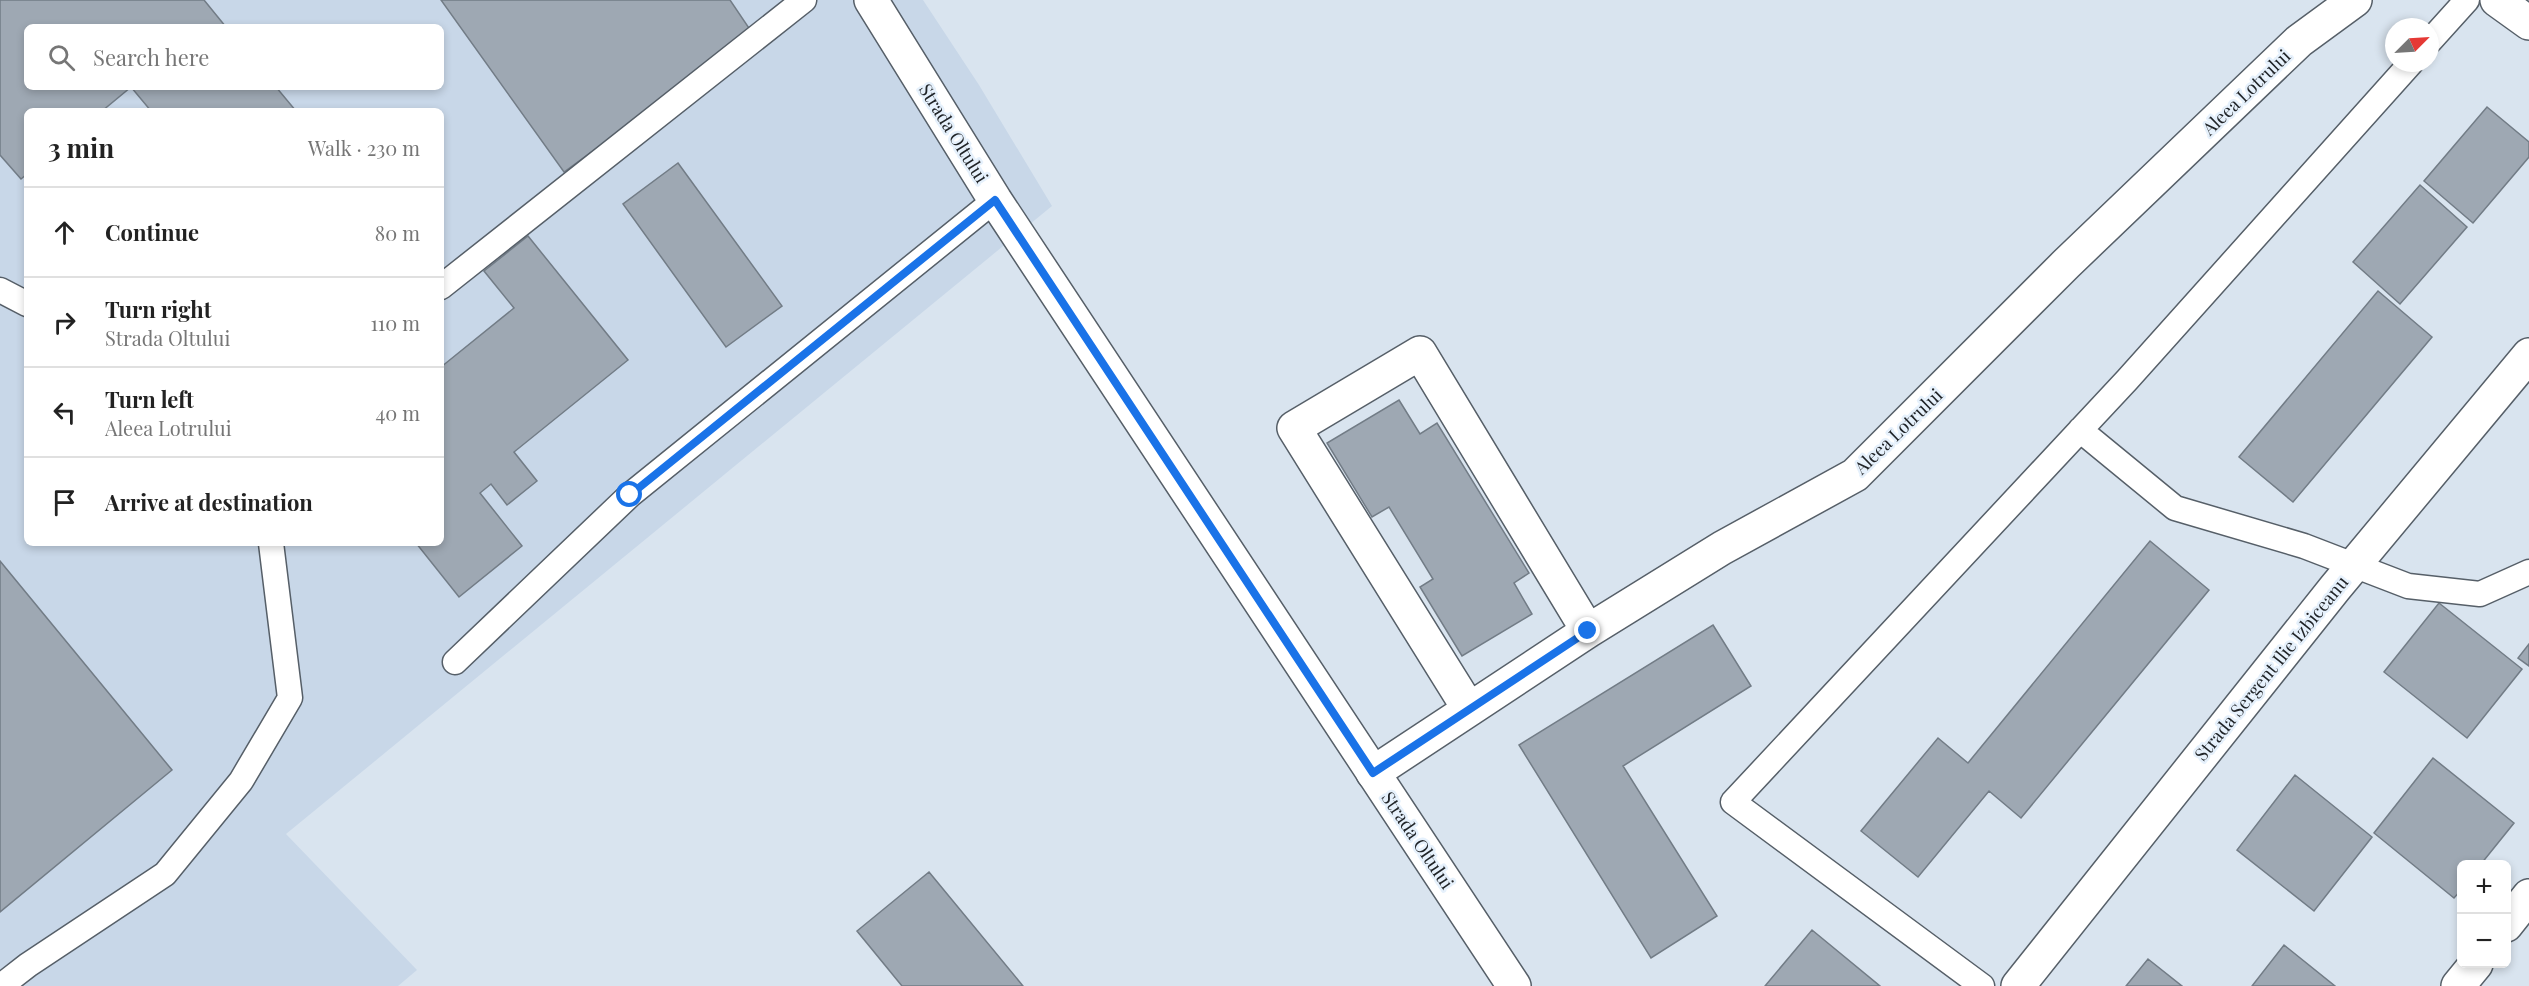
<!DOCTYPE html>
<html lang="en">
<head>
<meta charset="utf-8">
<style>
  :root { --surface:#fff; --page:#f6f6f6; --text:#222; --muted:#767676; --line:#e0e0e0 }
  body { margin:0; font-family:"Playfair Display",serif; background:var(--page); color:var(--text) }
  .controls { position:absolute; right:18px; bottom:18px; display:grid; overflow:hidden; border-radius:9px; box-shadow:0 3px 9px #0003 }
  .controls button { width:54px; height:54px; display:grid; place-items:center; padding:0; border:0; border-bottom:2px solid var(--line); background:var(--surface); color:var(--text); font:30px sans-serif }
  .compass { position:absolute; left:2385px; top:18px; width:54px; height:54px; border-radius:50%; background:var(--surface); box-shadow:0 3px 9px #0003; rotate:66deg }
  .stop { position:absolute; width:18px; height:18px; margin:-14px; border:4px solid #1a73e8; border-radius:50%; background:#fff }
  .stop.end { background:#1a73e8; border-color:#fff; box-shadow:0 2px 6px #0008 }
  .list { margin:0; padding:0; list-style:none }
  h2 { display:flex; justify-content:space-between; align-items:center; height:78px; margin:0; padding:0 24px; font-size:26px }
  h2 small { font-size:20px; font-weight:400; color:var(--muted) }
  .list li { display:grid; grid-template-columns:39px 1fr auto; gap:18px; align-items:center; box-sizing:border-box; height:90px; padding:0 24px; border-top:2px solid var(--line) }
  .list b { display:block; font-size:22px; white-space:nowrap }
  .list p { margin:0; font-size:20px; white-space:nowrap; color:var(--muted) }
  .list em { font-size:20px; font-style:normal; color:var(--muted) }
  .icon { flex:none; width:33px; height:33px; fill:none; stroke:currentColor; stroke-width:2; stroke-linecap:round; stroke-linejoin:round }
  .map { position:relative; flex:none; width:2529px; height:986px; overflow:hidden }
  .search { position:absolute; background:var(--surface); box-shadow:0 3px 9px #0003; left:24px; top:24px; width:420px; height:66px; display:flex; align-items:center; gap:15px; box-sizing:border-box; padding:0 21px; border-radius:9px; color:var(--muted); font-size:22px }
  .panel { position:absolute; background:var(--surface); box-shadow:0 3px 9px #0003; left:24px; top:108px; width:420px; height:438px; border-radius:9px }
  .map>svg:first-child { display:block }
  .built { fill:#c8d7e8; fill-rule:evenodd }
  .building { fill:#9ea8b3; stroke:#727c86; stroke-width:1.5 }
  .lines { fill:none; stroke-linecap:round; stroke-linejoin:round }
  .service-casing { stroke:#565f68; stroke-width:27 }
  .minor-casing { stroke:#565f68; stroke-width:36 }
  .secondary-casing { stroke:#565f68; stroke-width:36 }
  .service { stroke:#fff; stroke-width:24 }
  .minor { stroke:#fff; stroke-width:33 }
  .secondary { stroke:#fff; stroke-width:33 }
  .route { stroke:#1a73e8; stroke-width:8 }
  .labels { text-anchor:middle; dominant-baseline:central; stroke-width:5; stroke-linejoin:round; paint-order:stroke }
  .street-label { font-size:18px; fill:#202428; stroke:#e6f1fc }
</style>
</head>
<body>
<div class="map">
<svg width="2529" height="986" viewBox="0 0 2529 986">
  <rect width="100%" height="100%" fill="#d9e4ef"/>
  <path class="built" d="M0 0H923L979 85 1052 206 286 834 417 970 398 986H0ZM27 27H441V87H27ZM27 111H441V543H27Z"/>
  <path class="building" d="M0 0H204L226 27H27V87H131L102 111H27V174L21 179 0 155Z
    M441 0H730L753 34 564 172Z
    M131 87H276L296 111H151Z
    M2487 107 2529 142V157L2473 223 2424 181Z
    M678 163 782 306 726 347 623 204Z
    M2420 185 2467 227 2400 304 2353 262Z
    M528 236 628 360 514 452 537 481 507 505 491 484 480 493 522 546 459 597 416 543H441V367L514 308 484 271Z
    M2378 291 2432 337 2293 502 2239 457Z
    M1399 400 1420 434 1437 423 1529 573 1514 583 1532 614 1462 656 1420 587 1433 579 1389 507 1372 517 1327 443Z
    M2150 541 2209 590 2021 818 1989 791 1918 877 1861 831 1938 738 1968 763Z
    M0 561 172 770 0 912Z
    M2439 603 2522 669 2467 738 2384 672Z
    M1713 625 1751 686 1623 766 1717 916 1651 958 1519 745Z
    M2529 644V666L2518 658Z
    M2433 758 2514 823 2481 864H2462V889L2454 898 2374 833Z
    M2295 775 2372 837 2314 911 2237 850Z
    M929 872 1023 986H902L857 931Z
    M1812 930 1880 986H1765Z
    M2284 945 2335 986H2252Z
    M2148 959 2182 986H2126Z"/>
  <g class="lines">
    <defs>
      <path id="service" d="M2430 41 2467 0
        M441 287 804 0
        M0 290 27 304
        M2080 430 2175 508 2304 546 2408 586 2480 594 2529 572
        M455 662 630 495 995 200
        M1 986 28 965 165 874 241 781 290 698 271 543
        M1982 986 1733 802 2127 380 2411 63"/>
      <path id="minor" d="M2497 0 2529 23
        M1469 709 1294 428 1420 353 1588 631
        M1373 773 1588 631 1722 548 1855 475 2066 264 2299 41 2355 0
        M2506 925 2529 896
        M2018 986 2335 588 2529 355
        M2458 986 2476 964"/>
      <path id="secondary" d="M871 0 995 200 1514 986"/>
    </defs>
    <use href="#service" class="service-casing"/>
    <use href="#minor" class="minor-casing"/>
    <use href="#secondary" class="secondary-casing"/>
    <use href="#service" class="service"/>
    <use href="#minor" class="minor"/>
    <use href="#secondary" class="secondary"/>
  </g>
  <g class="lines">
    <path class="route" d="M630 495 995 200 1373 773 1588 631"/>
  </g>
  <g class="labels">
    <g class="street-label">
      <text transform="translate(2246 92) rotate(-44)">Aleea Lotrului</text>
      <text transform="translate(954 133) rotate(58)">Strada Oltului</text>
      <text transform="translate(1898 431) rotate(-44)">Aleea Lotrului</text>
      <text transform="translate(2271 668) rotate(-51)">Strada Sergent Ilie Izbiceanu</text>
      <text transform="translate(1418 840) rotate(56)">Strada Oltului</text>
    </g>
  </g>
</svg>
<div class="controls">
<button>+</button>
<button>−</button>
</div>
<svg class="compass" viewBox="-18 -18 36 36"><path d="M0-13l5 13h-10z" fill="#e53935"/><path d="M0 13l5-13h-10z" fill="#767676"/></svg>
<div class="stop" style="left:630px;top:495px"></div>
<div class="stop end" style="left:1588px;top:631px"></div>
<div class="search"><svg class="icon" aria-label="search" viewBox="0 0 24 24"><circle cx="10" cy="10" r="6"/><path d="M15 15l6 6"/></svg>Search here</div>
<section class="panel">
<h2>3 min<small>Walk · 230 m</small></h2>
<ul class="list">
<li><svg class="icon" aria-label="ahead" viewBox="0 0 24 24"><path d="M12 20V5M6 11l6-6 6 6"/></svg><div><b>Continue</b></div><em>80 m</em></li>
<li><svg class="icon" aria-label="right" viewBox="0 0 24 24"><path d="M7 20v-9h11M14 6l5 5-5 5"/></svg><div><b>Turn right</b><p>Strada Oltului</p></div><em>110 m</em></li>
<li><svg class="icon" aria-label="left" viewBox="0 0 24 24"><path d="M17 20v-9H6M10 6l-5 5 5 5"/></svg><div><b>Turn left</b><p>Aleea Lotrului</p></div><em>40 m</em></li>
<li><svg class="icon" aria-label="arrive" viewBox="0 0 24 24"><path d="M6 21V4h12l-3 4 3 4H6"/></svg><div><b>Arrive at destination</b></div></li>
</ul>
</section>
</div>
</body>
</html>
